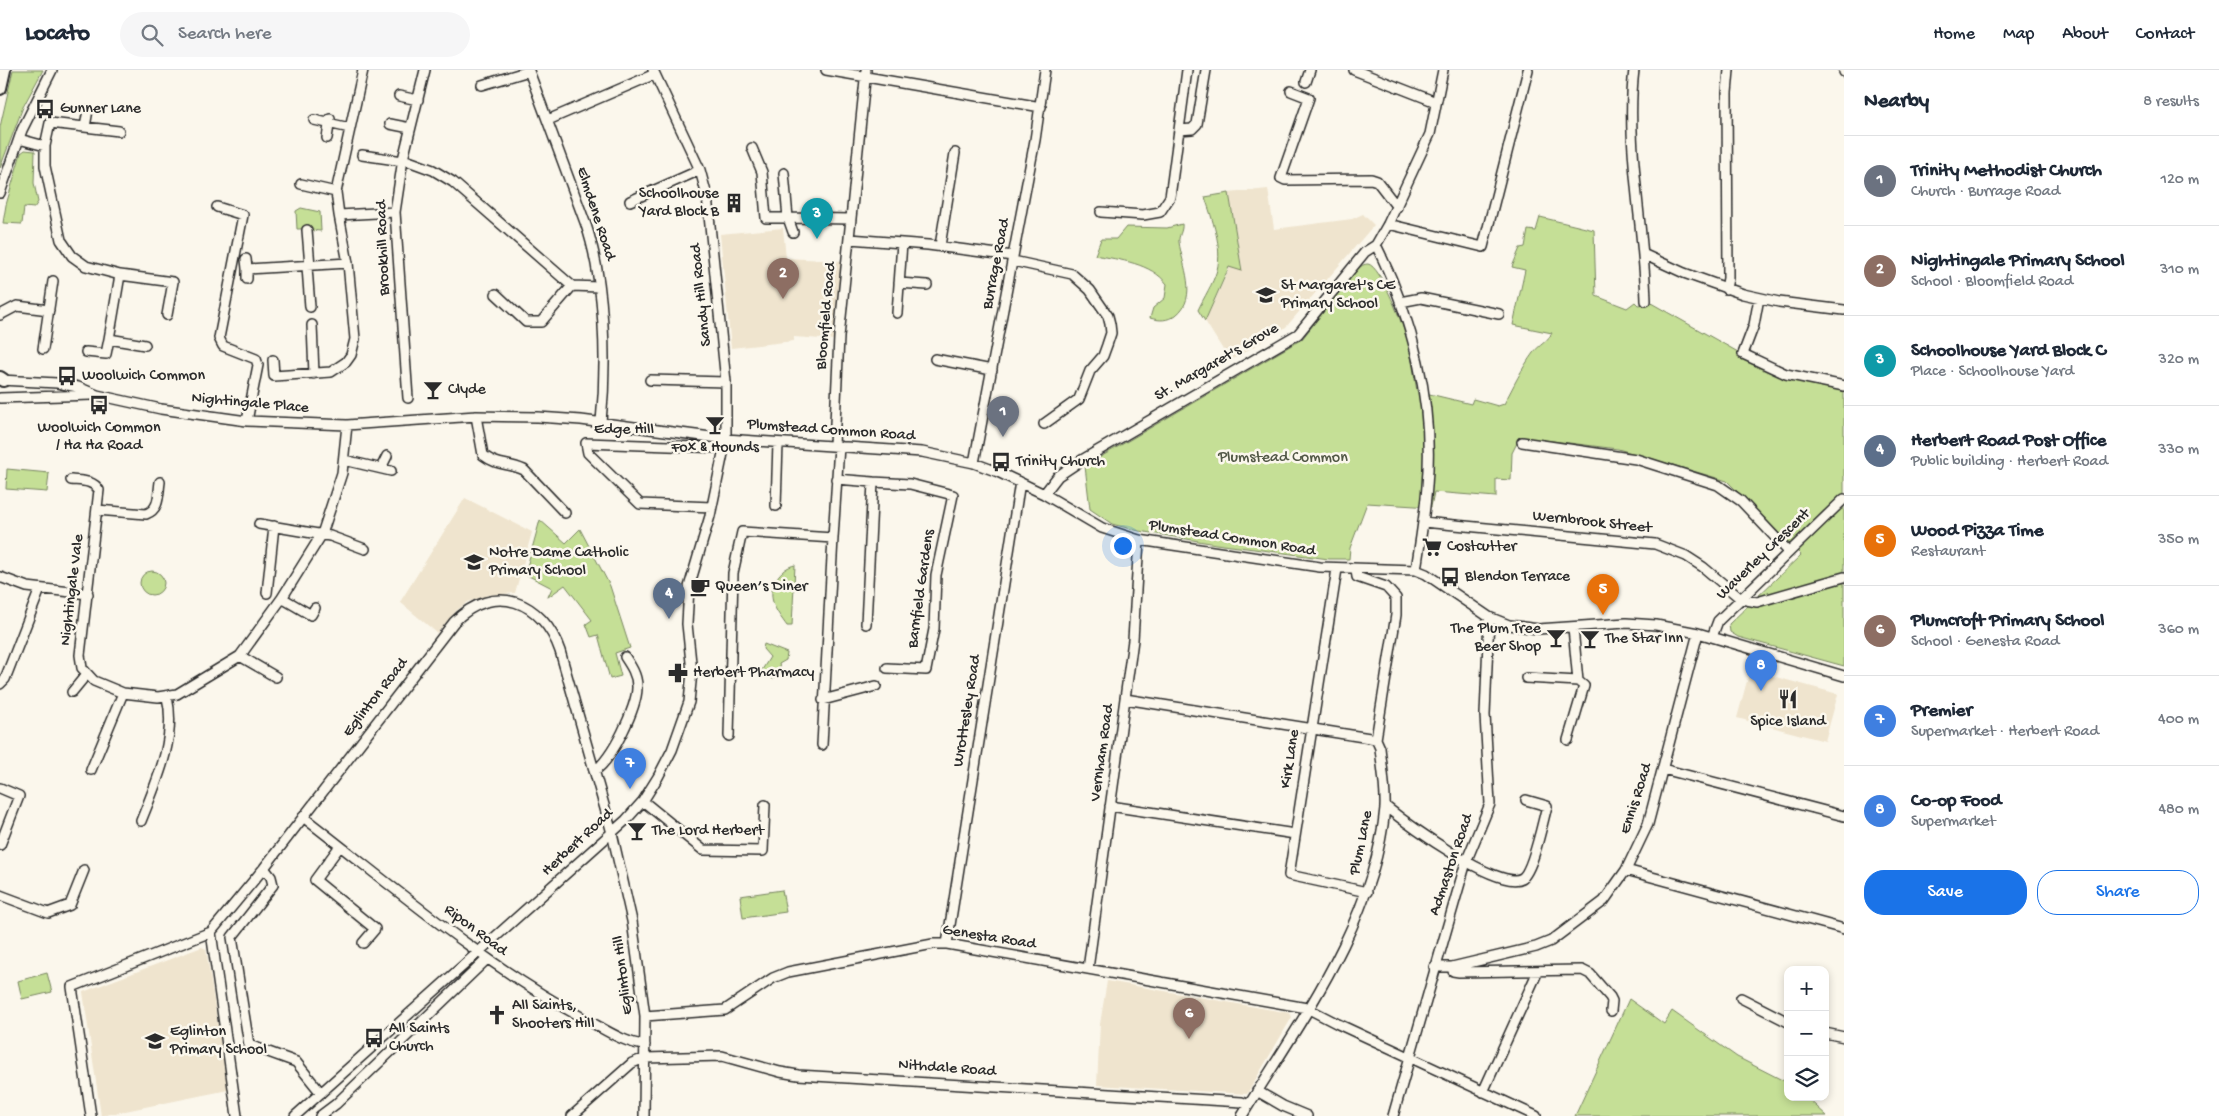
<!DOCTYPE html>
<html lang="en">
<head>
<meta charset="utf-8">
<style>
  :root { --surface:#fff; --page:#f6f6f7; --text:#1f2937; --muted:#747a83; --line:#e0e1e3; --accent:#1a73e8 }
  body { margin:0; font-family:"Gochi Hand",sans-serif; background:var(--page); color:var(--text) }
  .controls { position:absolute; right:15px; bottom:15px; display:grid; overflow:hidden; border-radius:10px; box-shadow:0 2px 8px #0003 }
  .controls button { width:45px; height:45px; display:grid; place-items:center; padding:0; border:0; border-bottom:1px solid var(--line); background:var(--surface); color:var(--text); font:25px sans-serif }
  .you { position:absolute; left:1122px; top:475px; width:18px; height:18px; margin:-12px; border:4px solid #fff; border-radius:50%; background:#1a73e8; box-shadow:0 0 0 8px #1a73e833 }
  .badge { display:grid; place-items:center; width:32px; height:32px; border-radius:50%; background:var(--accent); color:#fff; font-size:16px; font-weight:700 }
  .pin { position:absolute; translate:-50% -41px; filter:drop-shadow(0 1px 2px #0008) }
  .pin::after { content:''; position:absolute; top:26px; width:18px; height:15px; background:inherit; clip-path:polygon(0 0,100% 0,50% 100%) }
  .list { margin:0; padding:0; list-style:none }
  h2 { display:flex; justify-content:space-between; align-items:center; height:65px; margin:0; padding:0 20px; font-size:21px }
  h2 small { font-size:16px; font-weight:400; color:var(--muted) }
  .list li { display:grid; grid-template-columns:32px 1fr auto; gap:15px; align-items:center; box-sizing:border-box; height:90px; padding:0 20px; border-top:1px solid var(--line) }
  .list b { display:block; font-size:19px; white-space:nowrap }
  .list p { margin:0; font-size:16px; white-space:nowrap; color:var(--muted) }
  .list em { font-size:16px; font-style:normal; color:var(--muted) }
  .actions { display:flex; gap:10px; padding:15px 20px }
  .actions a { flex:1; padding:11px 0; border:1px solid var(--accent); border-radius:20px; text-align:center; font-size:18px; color:var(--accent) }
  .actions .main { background:var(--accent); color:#fff }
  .icon { flex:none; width:28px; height:28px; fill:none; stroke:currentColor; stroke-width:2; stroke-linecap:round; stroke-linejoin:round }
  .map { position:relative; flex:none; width:1844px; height:1046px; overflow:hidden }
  header { display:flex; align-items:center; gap:30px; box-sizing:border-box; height:70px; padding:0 25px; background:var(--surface); border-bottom:1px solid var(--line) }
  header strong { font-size:24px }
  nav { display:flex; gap:28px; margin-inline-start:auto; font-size:18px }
  .search { width:350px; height:45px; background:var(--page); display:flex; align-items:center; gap:12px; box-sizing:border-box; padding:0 18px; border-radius:28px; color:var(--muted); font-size:19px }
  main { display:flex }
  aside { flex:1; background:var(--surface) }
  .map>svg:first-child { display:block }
  .built { fill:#efe4ce }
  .green { fill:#c5df96; stroke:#788560 }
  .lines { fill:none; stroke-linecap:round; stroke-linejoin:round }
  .minor-casing { stroke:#2b2b2b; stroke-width:12 }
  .highway-casing { stroke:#2b2b2b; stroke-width:16 }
  .minor { stroke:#fbf7ec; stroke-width:9 }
  .highway { stroke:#fbf7ec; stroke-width:12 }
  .labels { text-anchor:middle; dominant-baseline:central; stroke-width:5; stroke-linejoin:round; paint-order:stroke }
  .poi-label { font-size:16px; fill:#2b2b2b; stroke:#fbf7ec; text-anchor:start }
  .street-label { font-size:16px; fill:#2b2b2b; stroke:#fbf7ec }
  .park-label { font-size:16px; fill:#525846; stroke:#fbf7ec }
</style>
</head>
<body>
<header>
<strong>Locato</strong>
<div class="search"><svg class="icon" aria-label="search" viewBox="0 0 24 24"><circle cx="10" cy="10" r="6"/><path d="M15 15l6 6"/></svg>Search here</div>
<nav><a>Home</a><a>Map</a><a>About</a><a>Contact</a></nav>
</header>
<main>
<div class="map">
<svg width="1844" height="1046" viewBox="0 0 1844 1046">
  <rect width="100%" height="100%" fill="#fbf7ec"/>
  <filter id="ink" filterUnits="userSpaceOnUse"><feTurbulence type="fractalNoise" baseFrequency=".02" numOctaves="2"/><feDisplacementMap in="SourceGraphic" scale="10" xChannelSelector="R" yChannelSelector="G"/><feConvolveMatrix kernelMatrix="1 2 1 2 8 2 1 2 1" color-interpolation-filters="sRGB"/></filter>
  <g filter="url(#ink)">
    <path class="built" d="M1268 119 1274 159 1352 149 1363 144 1374 155 1286 257 1230 291 1205 251 1230 197 1242 201V198L1229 123Z
      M783 158 786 188 843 191 835 270 794 267V271L731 278 720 164Z
      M465 428 532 462 515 523 488 525 468 532 457 540 437 563 400 532Z
      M1750 600 1838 624 1825 671 1737 648Z
      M202 877 206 879 228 1020 101 1046 83 922Z
      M1107 911 1290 943 1292 947 1247 1024 1097 1015 1100 954Z"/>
    <path class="green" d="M13 0H43L23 37 0 98V57Z
      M25 80 35 81 34 113 38 132 34 138 24 137 22 154 3 153 6 135 21 83Z
      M1229 123 1242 201 1229 197 1205 251 1198 240C1204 227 1213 214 1217 200 1223 177 1212 149 1205 127Z
      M301 138 320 142 321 161C313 161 307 158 297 159L296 141Z
      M1540 147 1594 160 1596 226 1627 238 1635 232 1638 235 1651 233 1738 282C1763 306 1811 315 1844 319V596L1738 567 1730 562 1729 554 1801 485 1727 411 1618 379 1520 367 1512 383 1511 410 1496 409V427L1434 422 1431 437 1367 433 1350 478 1349 489H1329L1216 474 1139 461 1112 454 1090 439 1085 396 1302 269 1355 202C1359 198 1362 194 1368 194 1381 196 1404 258 1408 272 1412 288 1414 305 1417 321L1471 334 1473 329 1498 336 1504 334C1513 317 1522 298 1533 283 1539 275 1547 272 1552 263L1513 255 1525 200 1512 197 1520 178 1525 177 1528 160 1536 161Z
      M1182 154C1183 161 1178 166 1179 172 1182 195 1199 227 1176 245 1167 251 1160 251 1150 248L1153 238 1165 228 1167 214C1151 193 1120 190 1095 185L1101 169H1116L1126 157 1167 158Z
      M7 399 49 403 47 422 6 419Z
      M540 450 566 473 580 459 610 516 630 578 615 583 621 606 610 609 598 565 591 567 586 554 592 550 565 515 548 527 552 518 525 504Z
      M795 495 792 556H787C782 549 775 540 773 532 768 516 780 498 795 495Z
      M140 513a12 12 0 1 1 24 0a12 12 0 1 1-24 0Z
      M764 574 787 583 786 590 779 594 781 603 773 609 771 608 770 602 762 607V600L770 587 763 579Z
      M782 820 786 842 743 848 740 826Z
      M47 903 52 922 22 929 18 911Z
      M1629 929 1664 954 1672 941 1737 987 1788 1013V1027H1806L1827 1046H1575Z"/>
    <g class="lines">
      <defs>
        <path id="minor" d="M363 0 336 122 339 145 395 142
          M826 0 1041 37
          M1354 0 1436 32
          M1634 0C1625 72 1644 158 1646 231
          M1844 0V2
          M1306 12 1310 0
          M482 15 529 1 586 155C605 211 607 294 601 352
          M1291 21 1309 28 1281 108 1285 110 1371 109 1377 111 1397 137
          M399 26 418 30
          M314 50 350 58
          M548 50 655 4
          M390 54 410 58
          M85 57 88 40
          M1179 60 1192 59 1197 54 1206 0
          M119 61 50 53 45 76V96L61 170 72 186 86 196 120 205
          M327 68 330 49
          M19 69 45 76
          M752 78 762 102 766 148H788L784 103
          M362 85 403 91
          M403 89 433 100 453 112 572 216 599 217
          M301 114 336 122
          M0 123 22 60 52 0
          M630 131 700 100
          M217 137 243 145 219 268 223 276 256 289 258 295 247 351
          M1101 142 1143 145 1160 142 1170 127 1187 0
          M1388 154 1483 177 1528 0
          M307 160 310 196
          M793 162 788 148 851 149
          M850 169 928 175 1013 186
          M1376 175C1413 249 1434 333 1427 416 1425 444 1420 472 1416 500
          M940 176 955 83
          M1645 185 1684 203 1743 224 1779 232 1844 240
          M246 189 247 199 348 193
          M1013 191 1072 204 1090 220 1108 246 1110 254 1111 263 1107 275 1103 286 1090 301 1079 329 1044 354
          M307 197 310 237
          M247 199V209
          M899 213 927 215
          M1726 219 1728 208 1727 23 1729 0
          M496 224 526 252H541L572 216
          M1759 228 1754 255 1743 284 1786 304 1844 316
          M1400 232 1421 228 1499 244
          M897 243 902 173
          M0 245 17 236 49 240
          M312 255 314 304
          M145 275 109 269 120 205 173 212 167 245
          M43 279 53 211
          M86 282 106 284 109 269
          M935 289 992 300
          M273 290 274 306 331 302 346 292 351 285 355 269 348 193 339 145
          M0 310 57 313 78 317 97 325 161 339 247 351 347 355 476 346 538 347 581 350 726 369 922 382 974 393 998 402 1044 424 1102 458 1139 470 1320 497 1416 500 1426 504 1489 547 1509 555 1538 559 1626 553 1656 555 1698 563 1844 606
          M650 310 726 312
          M0 328 92 325
          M408 328 395 142 403 89 425 0
          M476 346 483 385C499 397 507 392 524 400L565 443
          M1522 372 1636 389 1718 415 1741 431 1789 482
          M834 375 839 267 866 0
          M344 390 391 401
          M974 393 1035 70 1045 0
          M381 398 387 386
          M836 409 873 412 866 554
          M71 410C81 411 93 410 99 420L80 585 82 598 94 611 123 623 158 627 177 624 240 586 282 528 322 464 342 403 347 355
          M873 412 910 414 953 425 936 505 934 559 926 600 887 598
          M1044 424 1058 406 1082 390 1298 264 1365 182 1376 175 1388 154 1430 64 1443 0
          M776 436 778 373
          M712 437 640 434 588 383 586 373 724 378
          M97 440 146 444C160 439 158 425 160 412
          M1423 452 1655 474 1686 486 1703 497 1741 529 1757 532 1844 507
          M259 454 330 466 365 479
          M1337 499 1289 805 1367 822
          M0 507 27 517 88 524
          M267 523 274 456
          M282 528 311 545 315 538
          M1712 567 1718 551 1844 429
          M240 586 276 607
          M1526 608 1578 611
          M0 614 5 609 40 519
          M72 622 86 605
          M1125 629 1376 669
          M823 630 876 616
          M729 666 733 503 742 462 833 468 839 376
          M1568 670 1584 616 1578 611 1573 558
          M822 675 833 468
          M1663 699 1844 746
          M91 700 123 623
          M594 701C611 692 638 636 637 616 637 605 631 596 625 587
          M0 718 19 726 0 775
          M643 731 703 780 763 781 765 735
          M1110 736 1295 764
          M1385 736C1405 752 1499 822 1522 808 1533 801 1543 750 1547 736L1526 730
          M303 747C394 817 481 893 583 948 603 958 623 973 645 975
          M141 751C156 713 177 669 167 627
          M340 776 315 810 375 859 363 873
          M264 798 271 807 273 815 232 867 249 975 296 992 321 1023
          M1626 800 1844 859
          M0 825 48 843 70 835 84 800
          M211 862 237 1046
          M947 874 1020 412
          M1434 897H1452L1536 877 1551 871 1604 831 1626 800 1648 754 1698 563
          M1452 897 1453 901 1459 902 1582 900 1590 904 1610 927 1612 931 1611 941
          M1088 899 1133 570 1139 470
          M1741 928 1788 952
          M645 946 725 940 773 908 788 902 933 874H947L1307 938 1338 954 1536 1046
          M1825 963 1844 967
          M1257 1021 1283 1036 1307 1046
          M1483 1022 1538 901
          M91 1046 72 917 211 862 264 798 454 552C494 511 543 531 560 581L612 763 632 851 645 946 644 1046
          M295 1046 626 750 643 731 658 707 672 680 689 632 692 602 687 554 689 517 710 446 726 369V312L707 126 700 100 653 0
          M320 1046 336 1034 486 890
          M572 1046 632 993 645 988 722 986 780 1002 798 1005 1242 1032 1248 1035
          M1242 1046C1299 953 1375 851 1385 738 1386 719 1382 697 1380 678L1376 669 1396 545V528L1386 517 1357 507 1356 500
          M1393 1046 1466 792 1490 734 1485 645 1489 547"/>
        <path id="highway" d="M0 18 4 0
          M0 308 3 310"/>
      </defs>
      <use href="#minor" class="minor-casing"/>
      <use href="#highway" class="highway-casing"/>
      <use href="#minor" class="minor"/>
      <use href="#highway" class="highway"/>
    </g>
  </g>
  <defs>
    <symbol id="bus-bare" viewBox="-9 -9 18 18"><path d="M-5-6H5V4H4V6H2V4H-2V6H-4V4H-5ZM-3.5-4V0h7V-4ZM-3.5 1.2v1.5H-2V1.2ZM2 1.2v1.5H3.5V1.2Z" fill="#2b2b2b" stroke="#fbf7ec" stroke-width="2.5" paint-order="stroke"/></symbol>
    <symbol id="building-bare" viewBox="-9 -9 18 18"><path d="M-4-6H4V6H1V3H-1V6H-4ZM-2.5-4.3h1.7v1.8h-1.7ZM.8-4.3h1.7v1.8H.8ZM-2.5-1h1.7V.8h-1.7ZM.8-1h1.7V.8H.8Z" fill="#2b2b2b" stroke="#fbf7ec" stroke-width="2.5" paint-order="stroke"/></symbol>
    <symbol id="school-bare" viewBox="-9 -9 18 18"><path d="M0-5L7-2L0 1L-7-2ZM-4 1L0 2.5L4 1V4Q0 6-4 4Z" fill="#2b2b2b" stroke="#fbf7ec" stroke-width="2.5" paint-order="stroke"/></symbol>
    <symbol id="bar-bare" viewBox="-9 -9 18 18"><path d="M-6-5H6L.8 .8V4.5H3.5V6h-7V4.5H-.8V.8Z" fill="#2b2b2b" stroke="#fbf7ec" stroke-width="2.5" paint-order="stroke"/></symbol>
    <symbol id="supermarket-bare" viewBox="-9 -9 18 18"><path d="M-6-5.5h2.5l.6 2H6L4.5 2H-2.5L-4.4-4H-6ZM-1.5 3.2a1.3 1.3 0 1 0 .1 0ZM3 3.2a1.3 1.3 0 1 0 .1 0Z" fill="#2b2b2b" stroke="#fbf7ec" stroke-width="2.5" paint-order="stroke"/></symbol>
    <symbol id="cafe-bare" viewBox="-9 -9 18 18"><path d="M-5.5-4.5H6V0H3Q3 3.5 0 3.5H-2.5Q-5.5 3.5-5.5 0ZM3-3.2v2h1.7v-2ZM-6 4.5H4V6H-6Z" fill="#2b2b2b" stroke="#fbf7ec" stroke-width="2.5" paint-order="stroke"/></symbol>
    <symbol id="pharmacy-bare" viewBox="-9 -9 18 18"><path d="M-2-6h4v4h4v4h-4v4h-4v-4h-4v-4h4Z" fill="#2b2b2b" stroke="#fbf7ec" stroke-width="2.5" paint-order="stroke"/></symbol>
    <symbol id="restaurant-bare" viewBox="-9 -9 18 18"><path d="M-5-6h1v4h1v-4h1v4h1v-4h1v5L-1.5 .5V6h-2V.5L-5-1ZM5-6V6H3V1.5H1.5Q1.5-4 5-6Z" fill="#2b2b2b" stroke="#fbf7ec" stroke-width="2.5" paint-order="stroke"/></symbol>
    <symbol id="church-bare" viewBox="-9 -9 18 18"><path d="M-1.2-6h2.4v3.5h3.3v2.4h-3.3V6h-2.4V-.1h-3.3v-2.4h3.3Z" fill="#2b2b2b" stroke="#fbf7ec" stroke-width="2.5" paint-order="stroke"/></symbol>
  </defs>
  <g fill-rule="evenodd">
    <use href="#bus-bare" x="31" y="25" width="28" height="28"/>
    <use href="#building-bare" x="720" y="119" width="28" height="28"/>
    <use href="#school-bare" x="1252" y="211" width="28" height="28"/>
    <use href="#bus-bare" x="53" y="292" width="28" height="28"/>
    <use href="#bar-bare" x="419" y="306" width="28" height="28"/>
    <use href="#bus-bare" x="85" y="321" width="28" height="28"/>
    <use href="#bar-bare" x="701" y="341" width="28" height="28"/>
    <use href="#bus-bare" x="987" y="378" width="28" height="28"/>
    <use href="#supermarket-bare" x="1418" y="463" width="28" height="28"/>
    <use href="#school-bare" x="460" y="478" width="28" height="28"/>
    <use href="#bus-bare" x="1436" y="493" width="28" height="28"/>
    <use href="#cafe-bare" x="686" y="503" width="28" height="28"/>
    <use href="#bar-bare" x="1542" y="554" width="28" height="28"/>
    <use href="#bar-bare" x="1576" y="555" width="28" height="28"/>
    <use href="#pharmacy-bare" x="664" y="589" width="28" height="28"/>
    <use href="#restaurant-bare" x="1774" y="615" width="28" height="28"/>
    <use href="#bar-bare" x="623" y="747" width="28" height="28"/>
    <use href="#church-bare" x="483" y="931" width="28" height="28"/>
    <use href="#bus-bare" x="360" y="954" width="28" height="28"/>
    <use href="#school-bare" x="141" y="957" width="28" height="28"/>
  </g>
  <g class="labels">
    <g class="poi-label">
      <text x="60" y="39">Gunner Lane</text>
      <text x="719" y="124" text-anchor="end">Schoolhouse<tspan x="719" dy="18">Yard Block B</tspan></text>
      <text x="1281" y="216">St Margaret's CE<tspan x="1281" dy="18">Primary School</tspan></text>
      <text x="82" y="306">Woolwich Common</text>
      <text x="448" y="320">Clyde</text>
      <text x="99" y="358" text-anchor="middle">Woolwich Common<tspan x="99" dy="18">/ Ha Ha Road</tspan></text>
      <text x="715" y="378" text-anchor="middle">Fox &amp; Hounds</text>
      <text x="1016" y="392">Trinity Church</text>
      <text x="1447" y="477">Costcutter</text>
      <text x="489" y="483">Notre Dame Catholic<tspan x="489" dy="18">Primary School</tspan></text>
      <text x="1465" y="507">Blendon Terrace</text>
      <text x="715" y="517">Queen’s Diner</text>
      <text x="1541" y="559" text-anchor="end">The Plum Tree<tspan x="1541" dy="18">Beer Shop</tspan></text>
      <text x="1605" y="569">The Star Inn</text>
      <text x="693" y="603">Herbert Pharmacy</text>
      <text x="1788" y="652" text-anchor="middle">Spice Island</text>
      <text x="652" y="761">The Lord Herbert</text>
      <text x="512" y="936">All Saints,<tspan x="512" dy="18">Shooters Hill</tspan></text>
      <text x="389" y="959">All Saints<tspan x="389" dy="18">Church</tspan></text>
      <text x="170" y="962">Eglinton<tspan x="170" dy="18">Primary School</tspan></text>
    </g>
    <g class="street-label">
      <text transform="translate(595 144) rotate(72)">Elmdene Road</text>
      <text transform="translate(384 178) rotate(-92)">Brookhill Road</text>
      <text transform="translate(997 194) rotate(-79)">Burrage Road</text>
      <text transform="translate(702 225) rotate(-96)">Sandy Hill Road</text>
      <text transform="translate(827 246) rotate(-85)">Bloomfield Road</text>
      <text transform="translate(1217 293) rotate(-30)">St. Margaret's Grove</text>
      <text transform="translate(250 334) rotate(5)">Nightingale Place</text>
      <text x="624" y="360">Edge Hill</text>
      <text transform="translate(831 361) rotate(4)">Plumstead Common Road</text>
      <text transform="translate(1592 453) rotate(6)">Wernbrook Street</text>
      <text transform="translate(1232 469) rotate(9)">Plumstead Common Road</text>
      <text transform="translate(1764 485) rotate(-44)">Waverley Crescent</text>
      <text transform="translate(922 519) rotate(-82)">Barnfield Gardens</text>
      <text transform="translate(73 520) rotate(-83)">Nightingale Vale</text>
      <text transform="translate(376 628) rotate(-52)">Eglinton Road</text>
      <text transform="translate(968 641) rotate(-81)">Wrottesley Road</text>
      <text transform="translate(1103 683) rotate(-82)">Vernham Road</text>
      <text transform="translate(1291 689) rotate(-81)">Kirk Lane</text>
      <text transform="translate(1637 729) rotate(-72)">Ennis Road</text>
      <text transform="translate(578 773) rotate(-43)">Herbert Road</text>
      <text transform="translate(1362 773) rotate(-78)">Plum Lane</text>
      <text transform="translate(1452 795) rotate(-71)">Admaston Road</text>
      <text transform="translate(475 861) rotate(37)">Ripon Road</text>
      <text transform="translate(989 868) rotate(9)">Genesta Road</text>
      <text transform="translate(624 905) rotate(-97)">Eglinton Hill</text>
      <text transform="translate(947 999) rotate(4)">Nithdale Road</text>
    </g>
    <g class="park-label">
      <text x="1283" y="388">Plumstead Common</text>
    </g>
  </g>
</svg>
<div class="controls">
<button>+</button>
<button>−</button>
<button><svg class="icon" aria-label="layers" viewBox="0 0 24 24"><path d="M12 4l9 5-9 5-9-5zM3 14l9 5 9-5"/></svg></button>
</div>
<div class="you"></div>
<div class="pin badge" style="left:1003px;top:367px;background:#6b7280">1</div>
<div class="pin badge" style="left:783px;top:229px;background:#8d6e63">2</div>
<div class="pin badge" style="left:817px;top:169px;background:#0f9aa8">3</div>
<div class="pin badge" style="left:669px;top:549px;background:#5c6f8a">4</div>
<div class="pin badge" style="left:1603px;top:545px;background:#e8710a">5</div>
<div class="pin badge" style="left:1189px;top:969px;background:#8d6e63">6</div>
<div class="pin badge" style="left:630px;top:719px;background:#3f7fe0">7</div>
<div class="pin badge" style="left:1761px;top:621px;background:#3f7fe0">8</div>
</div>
<aside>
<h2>Nearby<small>8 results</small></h2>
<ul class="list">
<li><span class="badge" style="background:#6b7280">1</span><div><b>Trinity Methodist Church</b><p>Church · Burrage Road</p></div><em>120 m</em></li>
<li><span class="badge" style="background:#8d6e63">2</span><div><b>Nightingale Primary School</b><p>School · Bloomfield Road</p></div><em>310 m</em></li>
<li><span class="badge" style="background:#0f9aa8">3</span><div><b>Schoolhouse Yard Block C</b><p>Place · Schoolhouse Yard</p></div><em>320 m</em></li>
<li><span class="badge" style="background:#5c6f8a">4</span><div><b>Herbert Road Post Office</b><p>Public building · Herbert Road</p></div><em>330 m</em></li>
<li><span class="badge" style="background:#e8710a">5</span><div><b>Wood Pizza Time</b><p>Restaurant</p></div><em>350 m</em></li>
<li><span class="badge" style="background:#8d6e63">6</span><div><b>Plumcroft Primary School</b><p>School · Genesta Road</p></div><em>360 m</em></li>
<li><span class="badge" style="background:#3f7fe0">7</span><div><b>Premier</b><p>Supermarket · Herbert Road</p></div><em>400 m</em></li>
<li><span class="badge" style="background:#3f7fe0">8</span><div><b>Co-op Food</b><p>Supermarket</p></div><em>480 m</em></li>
</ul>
<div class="actions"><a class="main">Save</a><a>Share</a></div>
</aside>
</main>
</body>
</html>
